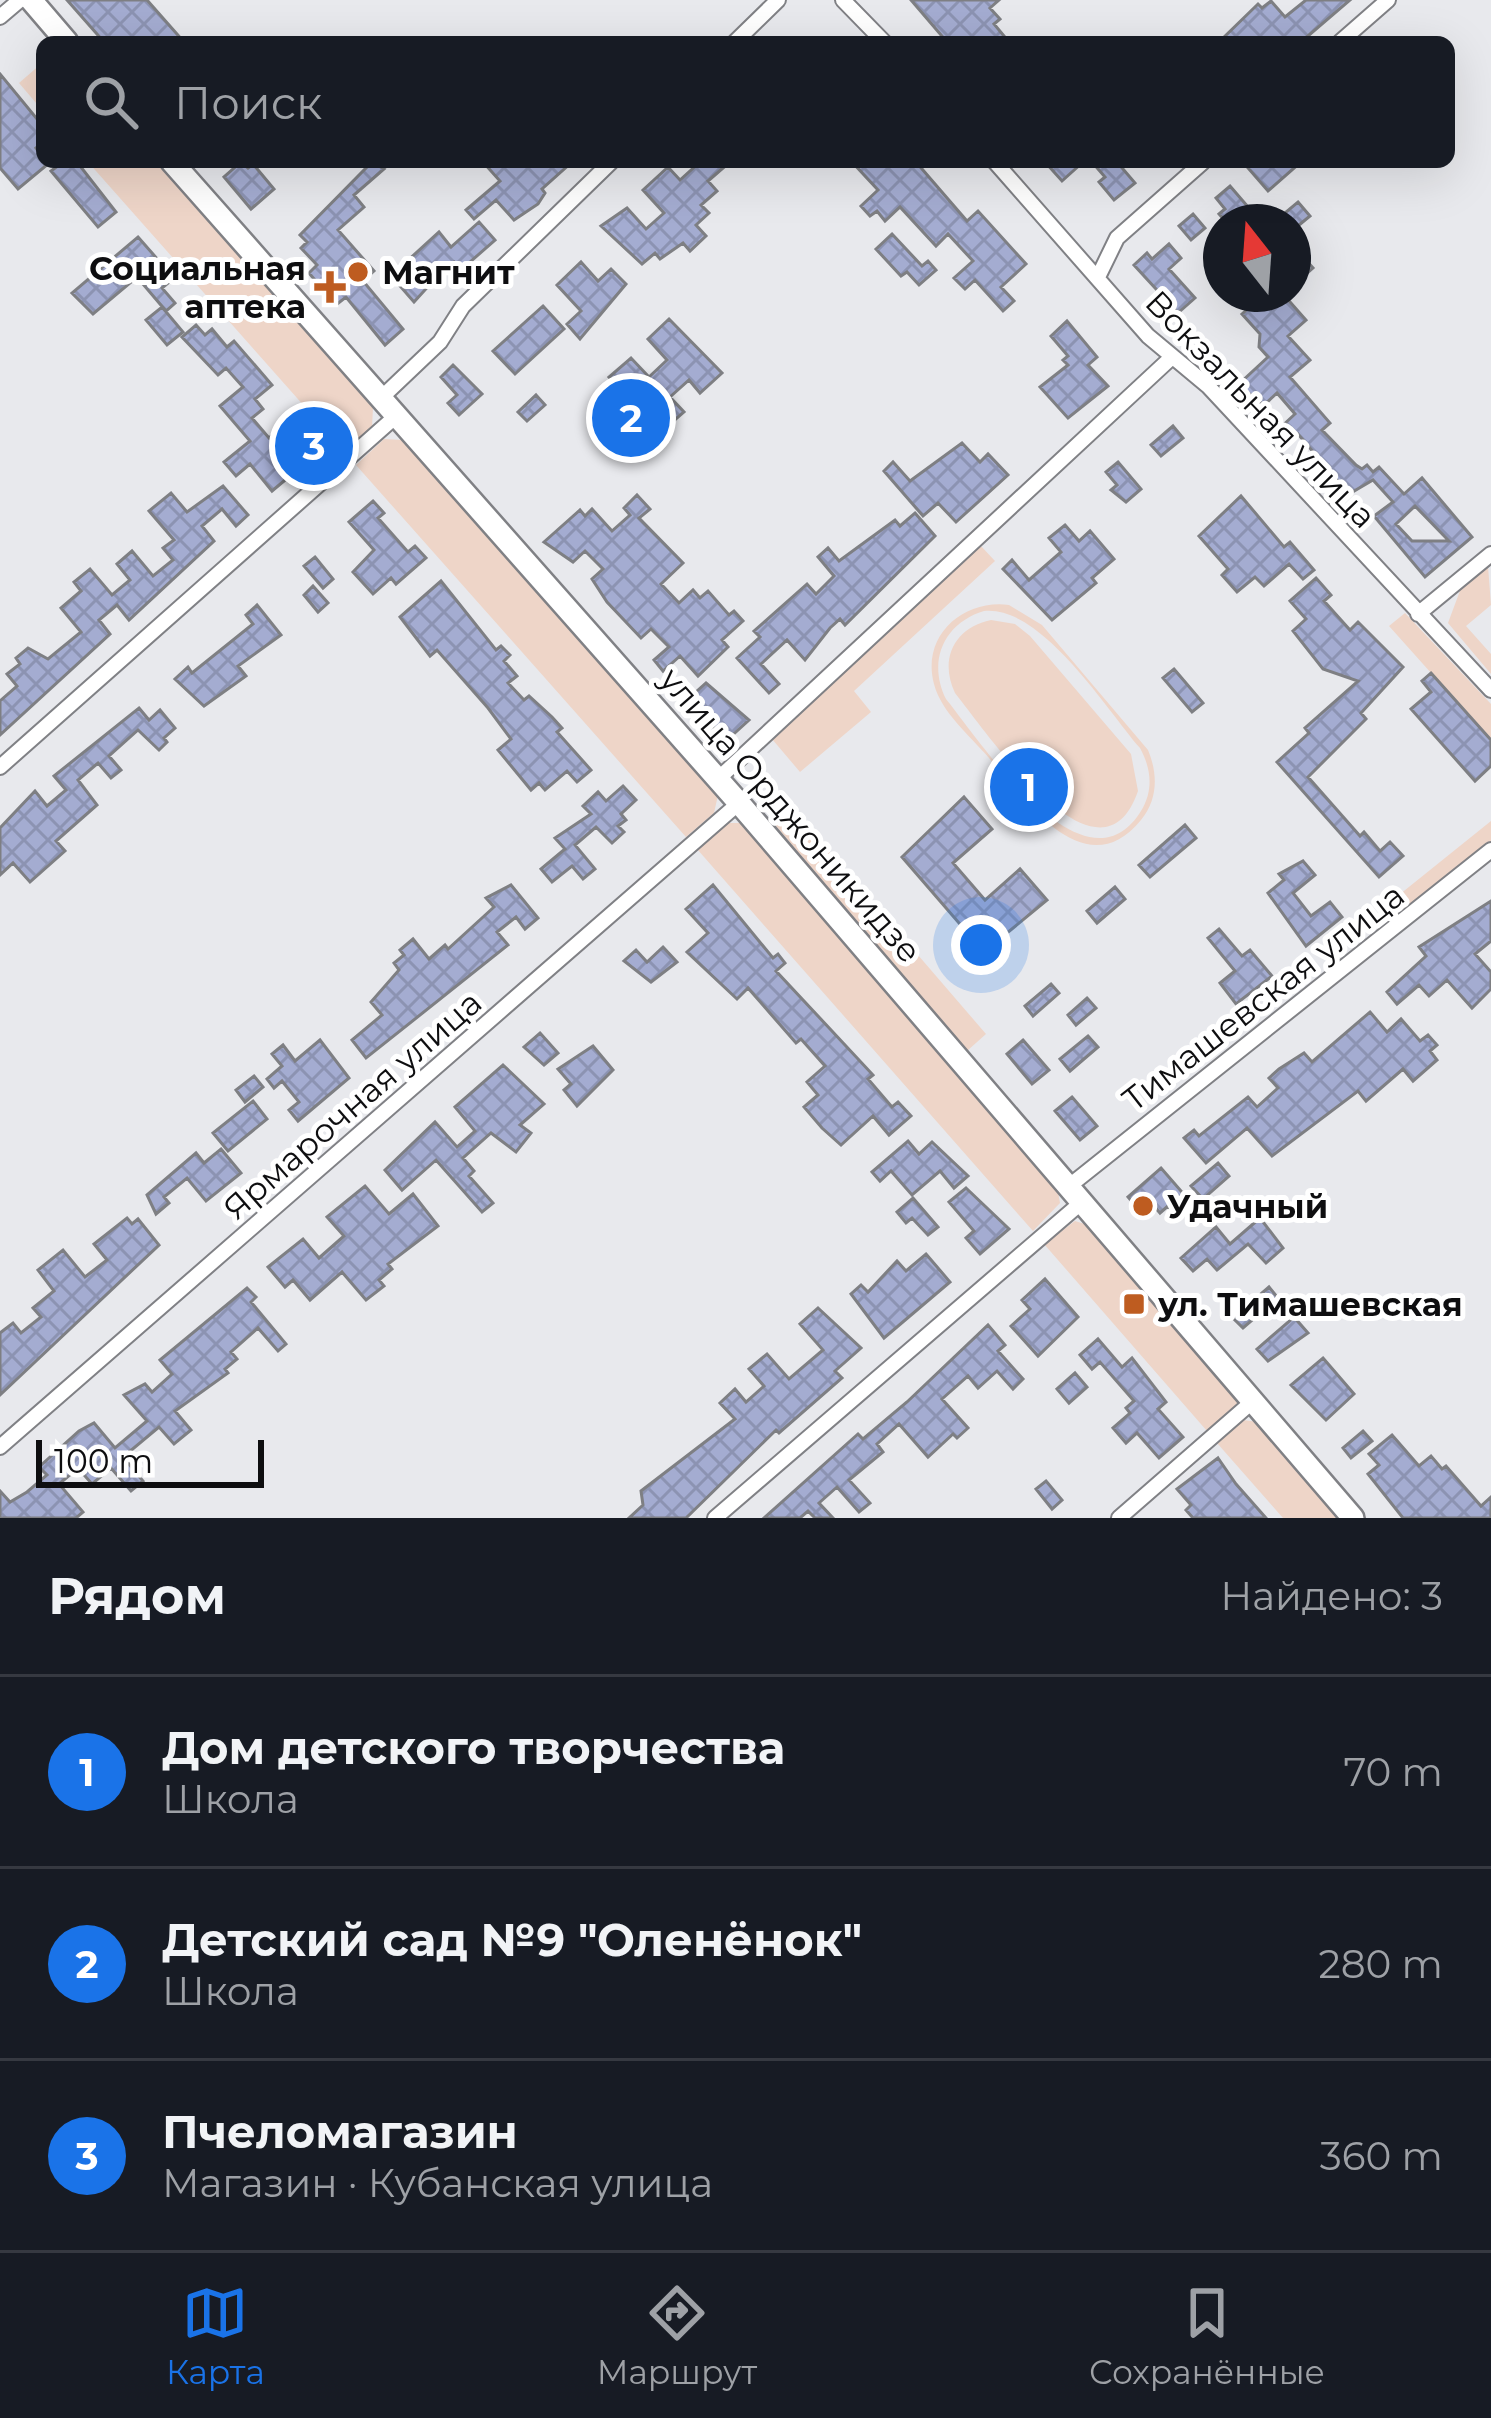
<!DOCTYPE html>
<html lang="ru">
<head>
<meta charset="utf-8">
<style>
  :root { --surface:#171b24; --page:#242831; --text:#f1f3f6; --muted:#9ea1a6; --line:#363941; --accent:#1a73e8 }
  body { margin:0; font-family:Montserrat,sans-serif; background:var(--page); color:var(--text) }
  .compass { position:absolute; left:1203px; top:204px; width:108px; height:108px; border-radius:50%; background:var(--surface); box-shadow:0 12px 48px #0002; rotate:343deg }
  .scale { position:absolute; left:36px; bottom:30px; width:228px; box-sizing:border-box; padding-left:12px; border:6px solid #0e0e10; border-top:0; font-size:33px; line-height:42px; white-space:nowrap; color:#0e0e10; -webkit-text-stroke:9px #fff; paint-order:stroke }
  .you { position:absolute; left:981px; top:945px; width:42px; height:42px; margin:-30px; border:9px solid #fff; border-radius:50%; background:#1a73e8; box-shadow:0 0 0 18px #1a73e833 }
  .badge { display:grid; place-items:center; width:78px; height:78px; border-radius:50%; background:var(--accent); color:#fff; font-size:39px; font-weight:700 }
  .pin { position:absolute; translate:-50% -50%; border:6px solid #fff; box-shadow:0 3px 12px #0006 }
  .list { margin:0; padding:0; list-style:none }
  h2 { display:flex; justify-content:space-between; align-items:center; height:156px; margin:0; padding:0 48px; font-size:51px }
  h2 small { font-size:39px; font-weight:400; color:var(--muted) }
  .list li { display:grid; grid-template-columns:78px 1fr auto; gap:36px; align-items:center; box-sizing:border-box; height:192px; padding:0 48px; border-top:3px solid var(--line) }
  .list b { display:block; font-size:45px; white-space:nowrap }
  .list p { margin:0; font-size:39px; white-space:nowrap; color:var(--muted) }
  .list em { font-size:39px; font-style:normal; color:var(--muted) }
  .icon { flex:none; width:66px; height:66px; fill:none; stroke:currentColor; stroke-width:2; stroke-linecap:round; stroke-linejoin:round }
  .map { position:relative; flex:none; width:1491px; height:1518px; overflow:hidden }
  .search { position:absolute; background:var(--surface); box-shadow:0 12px 48px #0002; left:36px; right:36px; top:36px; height:132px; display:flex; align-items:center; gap:30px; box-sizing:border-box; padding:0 42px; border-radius:18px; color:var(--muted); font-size:45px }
  .sheet { height:732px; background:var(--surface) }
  nav { display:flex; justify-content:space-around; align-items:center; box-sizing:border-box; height:168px; border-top:3px solid var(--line); background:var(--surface); font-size:33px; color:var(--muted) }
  nav a { display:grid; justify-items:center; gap:6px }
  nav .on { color:var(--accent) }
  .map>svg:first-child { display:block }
  .green { fill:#eed5c8; fill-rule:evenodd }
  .building { fill:url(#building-cross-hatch); stroke:#7e7f83; stroke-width:3; fill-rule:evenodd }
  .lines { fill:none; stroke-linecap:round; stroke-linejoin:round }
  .street-casing { stroke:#808185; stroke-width:18 }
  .secondary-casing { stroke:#808185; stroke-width:26 }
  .street { stroke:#fff; stroke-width:14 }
  .secondary { stroke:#fff; stroke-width:21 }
  .poi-dot { fill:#be5c20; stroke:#fff; stroke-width:4.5 }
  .labels { text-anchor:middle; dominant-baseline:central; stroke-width:10; stroke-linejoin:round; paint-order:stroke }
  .poi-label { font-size:33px; font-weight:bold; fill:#0e0e10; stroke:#fff; text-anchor:start }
  .street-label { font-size:33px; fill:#0e0e10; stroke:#fff }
</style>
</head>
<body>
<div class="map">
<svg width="1491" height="1518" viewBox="0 0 1491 1518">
  <defs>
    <pattern id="building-cross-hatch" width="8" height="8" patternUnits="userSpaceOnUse" patternTransform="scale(3)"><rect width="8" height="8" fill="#a4acd1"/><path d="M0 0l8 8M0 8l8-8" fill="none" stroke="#8c93b2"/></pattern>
  </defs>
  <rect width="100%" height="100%" fill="#e8e9ed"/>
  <path class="green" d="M42 63V110L19 83Z
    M88 162H157L373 408 372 427 344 451Z
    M384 439 402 440 718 795 714 813 686 837 356 465Z
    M980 545 995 561 854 691 871 712 800 772 772 739Z
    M1488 566 1491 605 1466 626 1491 654V674L1448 623 1461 588Z
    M1009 605 1042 625 1148 750C1158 774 1158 799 1141 820 1085 889 1023 798 989 758 970 736 941 712 934 684 921 636 963 599 1009 605ZM984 611C1041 605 1105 707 1140 748 1151 768 1154 790 1141 811 1085 901 980 741 946 699 927 661 944 623 984 611Z
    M1405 613 1491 704V740L1389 626Z
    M991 620 1015 624 1030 636 1131 754 1138 791C1100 901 985 730 955 693 939 659 954 628 991 620Z
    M788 804 986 1034 967 1051 770 819Z
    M1491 821V841L1393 918 1384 907Z
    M727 823H742L1057 1186 1060 1203 1033 1231 697 849Z
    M1075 1221 1091 1226 1238 1399 1237 1406 1207 1431 1044 1244Z
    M1243 1420 1258 1422 1339 1518H1283L1217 1443Z"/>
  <path class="building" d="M67 0H147L184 42H104Z
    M911 0H999L990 8 1000 19 994 24 1009 42H947Z
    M1306 0H1350L1301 42H1219L1258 4 1262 8 1271 1 1285 17Z
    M0 74 42 125V143L36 148 48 164 18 189 0 168Z
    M63 162H77L116 212 98 227 51 171Z
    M241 162 248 168 253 164 274 189 251 209 224 177Z
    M372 162 384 169 354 195 364 207 338 230 374 271 363 281 403 329 385 345 346 297 336 305 309 273 317 265 301 248 307 242 300 235Z
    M483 162H572L542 189 545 193 538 204 514 220 496 200 474 219 466 210 500 181Z
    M700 162H730L708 181 717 191 701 205 709 213 696 225 706 236 690 251 683 243 660 259 655 253 642 264 601 226 627 208 646 229 664 213 643 190 668 167 680 180Z
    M852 162H916L967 221 978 211 1026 264 1001 287 1014 301 1003 311 975 280 965 289 954 278 973 261 948 234 936 246 900 207 885 221 877 211 870 216 861 206 878 190Z
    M1045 162H1083L1062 181Z
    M1092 162H1117L1135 183 1114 200 1099 182 1105 177Z
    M1255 162H1301L1268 191 1248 168Z
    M1230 186 1261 222H1226L1219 214 1225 209 1216 198Z
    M1298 202 1310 216 1293 230V222H1274Z
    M1193 214 1205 228 1191 240 1179 226Z
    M479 222 495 240 461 270 454 262 443 270 414 302 400 286 415 274 405 263 439 232 451 247Z
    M892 234 922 266 928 261 936 270 919 285 907 272 901 276 876 249Z
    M138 237 174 278 162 288 175 303 166 311 137 277 93 314 72 293Z
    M1169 244 1181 258 1169 269 1195 298 1178 313 1134 265 1147 253 1152 259Z
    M1293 246 1313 268 1293 286Z
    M581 262 598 281 611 269 626 284 580 339 567 324 581 311 557 285Z
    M1264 294H1283L1306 320 1288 336 1310 360 1290 377 1330 423 1322 430 1356 465 1362 469 1367 465 1373 472 1379 467 1404 494 1422 478 1472 537 1425 577 1374 516 1393 502 1373 480 1349 494 1298 434 1292 439 1281 427 1295 414 1277 393 1264 405 1238 385 1268 357 1259 347 1260 334 1242 314ZM1415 506 1449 541H1412L1396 524Z
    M543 306 564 329 515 374 493 351Z
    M162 307 183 332 167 345 146 320Z
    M669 319 722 373 700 393 689 380 670 397 684 412 662 431 609 377 631 358 649 377 667 360 648 339Z
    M1067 321 1097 357 1088 365 1108 386 1068 418 1040 387 1068 365 1063 360 1068 356 1051 336Z
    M196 325 205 335 212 329 227 347 234 341 272 385 255 399 263 409 252 418 269 438 300 413 328 444 272 491 250 464 236 476 224 462 250 441 220 406 243 387 226 368 218 375 182 337Z
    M453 365 482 394 459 415 448 403 457 395 441 377Z
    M536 395 545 405 527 421 518 412Z
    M1173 426 1183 438 1161 456 1151 445Z
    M962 443 980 462 988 454 1008 475 956 522 938 503 923 516 884 471 893 462 910 481Z
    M1118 462 1141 489 1126 502 1111 490 1117 485 1106 472Z
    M223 486 248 515 236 526 222 509 202 526 214 541 129 620 117 605 99 620 110 634 0 735V701L17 686 7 674 20 664 16 658 28 648 48 659 81 632 61 608 81 591 74 582 90 569 112 595 130 580 117 564 132 551 153 576 173 560 163 548 174 540 149 511 171 493 187 512Z
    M637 495 650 509 639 518 683 563 661 584 679 603 693 590 700 598 708 591 729 615 734 611 743 621 722 640 728 647 698 676 680 656 663 671 654 660 669 647 651 629 641 638 607 602 592 579 603 569 585 551 573 562 544 542 580 510 585 516 592 509 612 531 630 515 624 508Z
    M1241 496 1284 547 1290 542 1314 570 1303 579 1289 564 1264 586 1255 577 1237 592 1222 575 1228 569 1199 536Z
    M373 501 384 513 378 518 408 552 415 546 426 558 396 584 391 578 373 594 353 572 374 550 349 522Z
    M915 513 935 536 845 625 840 619 830 628 805 660 787 640 761 664 779 684 769 693 737 658 760 637 754 631 807 584 816 594 834 576 818 557 828 548 839 561 895 520 900 526Z
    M1065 525 1079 541 1090 531 1114 559 1092 578 1096 583 1052 620 1003 569 1012 560 1029 580 1061 552 1049 538Z
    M315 557 333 579 323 588 304 566Z
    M1316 578 1331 595 1324 601 1350 630 1358 622 1403 667 1361 713 1366 719 1308 777 1360 836 1364 832 1380 851 1390 842 1403 856 1379 877 1277 762 1309 733 1305 728 1358 681 1323 669 1293 631 1306 619 1290 601Z
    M441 581 496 650 501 646 510 655 504 661 517 676 508 683 524 700 529 696 552 717 562 728 557 732 591 770 577 782 567 771 545 790 539 783 531 790 498 750 511 739 488 708 437 650 430 656 400 617Z
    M313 586 328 603 318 612 304 595Z
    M257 605 281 635 238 666 246 676 204 706 175 679 188 667 192 673 253 624 246 615Z
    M1174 669 1203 703 1192 712 1163 678Z
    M1431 673 1491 740V766L1475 781 1411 709 1431 692 1422 681Z
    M706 683 749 720 726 741 688 699Z
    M139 708 149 720 160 710 175 728 164 738 167 742 159 750 138 730 109 756 121 770 111 778 98 763 78 780 97 805 56 841 65 851 30 882 13 863 0 875V828L35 791 47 806 66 790 54 776Z
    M623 786 636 800 621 814 626 820 618 826 624 832 612 843 596 827 575 845 595 869 583 879 572 866 552 882 541 869 565 849 555 838 591 814 583 806 598 792 606 801Z
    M964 797 992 829 953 863 985 900 1020 869 1047 900 984 952 902 857Z
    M1185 825 1196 838 1150 877 1139 865Z
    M1303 861 1315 875 1293 893 1311 916 1330 902 1342 917 1306 946 1268 893 1284 880 1279 874Z
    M511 885 538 918 525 929 516 917 497 932 508 945 366 1058 352 1040 382 1015 371 1002 399 970 394 963 404 955 400 950 413 939 429 959 445 945 448 949 494 907 486 898Z
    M713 885 773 958 778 954 785 963 776 971 873 1075 868 1079 892 1107 898 1102 911 1116 889 1135 873 1116 841 1145 822 1128 804 1107 818 1095 807 1082 825 1066 801 1039 796 1043 748 988 737 999 687 952 708 933 686 909Z
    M1115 887 1125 899 1097 923 1087 911Z
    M1491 901V941L1475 954 1491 972V989L1472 1008 1447 980 1429 996 1419 985 1397 1004 1387 992 1426 956 1419 947Z
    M1219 929 1242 956 1250 950 1272 976 1236 1004 1220 983 1235 971 1208 938Z
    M663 947 677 962 651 982 624 961 636 950 647 962Z
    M1051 984 1059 993 1033 1016 1025 1006Z
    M1087 998 1096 1008 1076 1025 1068 1015Z
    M1370 1012 1387 1032 1401 1019 1420 1041 1428 1035 1437 1045 1430 1051 1437 1060 1413 1081 1403 1069 1366 1101 1358 1091 1272 1156 1247 1128 1206 1163 1184 1138 1194 1130 1199 1136 1248 1097 1257 1107 1278 1088 1269 1078 1279 1069 1304 1053 1312 1062Z
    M540 1033 558 1053 544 1065 524 1047Z
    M1088 1036 1098 1047 1070 1071 1060 1059Z
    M320 1040 349 1078 298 1121 289 1110 299 1102 282 1081 274 1088 267 1079 282 1066 272 1054 283 1045 295 1061Z
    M1023 1040 1049 1070 1032 1084 1007 1054Z
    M593 1046 613 1070 577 1106 564 1090 571 1084 558 1069Z
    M503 1065 544 1104 520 1125 531 1133 516 1152 491 1133 463 1158 474 1171 469 1176 493 1203 482 1212 436 1160 402 1190 385 1170 435 1122 457 1147 475 1131 455 1107Z
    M254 1076 263 1087 245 1102 236 1090Z
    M1072 1097 1097 1126 1080 1140 1055 1111Z
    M253 1101 267 1119 228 1151 213 1133Z
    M908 1141 919 1154 932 1142 968 1176 954 1188 940 1171 912 1195 891 1171 880 1181 872 1172Z
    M221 1149 241 1173 206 1201 187 1178 164 1197 169 1203 156 1214 147 1195 196 1153 204 1163Z
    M1218 1163 1229 1176 1203 1199 1191 1186Z
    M1161 1168 1188 1199 1173 1212 1168 1206 1160 1213 1154 1206 1143 1215 1128 1197Z
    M365 1186 389 1214 413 1194 438 1226 388 1264 392 1269 379 1280 384 1286 366 1300 342 1272 310 1300 293 1280 285 1287 268 1267 303 1239 319 1258 344 1236 327 1217Z
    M966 1188 1009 1229 980 1254 966 1238 974 1231 949 1202Z
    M913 1198 938 1227 928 1235 912 1218 906 1223 897 1212Z
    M127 1218 132 1224 138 1219 159 1245 0 1395V1333L13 1323 21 1333 41 1317 33 1308 54 1291 38 1270 63 1250 85 1277 107 1260 94 1244Z
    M1260 1218 1283 1248 1266 1263 1248 1244 1217 1270 1207 1259 1193 1271 1181 1258 1216 1227 1230 1244Z
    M926 1254 950 1282 884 1338 851 1294 861 1285 868 1292 897 1261 906 1271Z
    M1045 1279 1078 1317 1038 1356 1011 1326 1030 1309 1022 1300Z
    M1269 1287 1278 1298 1243 1328 1233 1318Z
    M247 1288 256 1297 251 1302 286 1344 278 1351 258 1328 231 1352 237 1359 225 1369 228 1373 175 1411 191 1430 174 1444 159 1427 123 1457 143 1481 131 1491 111 1468 92 1484 78 1468 59 1484 83 1512 76 1518H0V1491L10 1502 27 1492 47 1475 39 1467 79 1431 94 1423 115 1448 147 1421 124 1395 145 1384 152 1392 172 1374 160 1360Z
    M818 1308 861 1348 835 1371 842 1378 779 1433 776 1430 686 1518H629L643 1505 641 1491 735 1419 720 1403 735 1389 746 1402 764 1386 749 1369 767 1354 789 1379 823 1350 800 1324Z
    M1294 1317 1308 1333 1268 1361 1257 1349Z
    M988 1325 1005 1345 998 1351 1023 1379 1013 1389 997 1371 978 1388 968 1376 942 1399 968 1428 957 1438 953 1434 928 1457 899 1424 877 1444 883 1452 849 1480 870 1503 859 1512 837 1487 819 1503 833 1518H815L808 1511 800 1518H764L858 1434 863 1439 907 1402Z
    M1098 1339 1122 1367 1132 1358 1166 1402 1158 1409 1183 1437 1159 1458 1137 1433 1126 1443 1113 1428 1130 1413 1126 1408 1134 1401 1100 1362 1092 1369 1080 1355Z
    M1323 1358 1354 1394 1326 1420 1291 1385Z
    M1075 1373 1087 1387 1069 1403 1057 1389Z
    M1363 1431 1372 1441 1351 1458 1343 1448Z
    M1392 1435 1419 1466 1431 1456 1442 1469 1446 1466 1481 1506 1491 1497V1518H1403L1368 1474 1379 1465 1369 1454Z
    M1218 1458 1236 1484 1266 1518H1193L1186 1510 1191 1505 1177 1489Z
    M1046 1481 1062 1500 1052 1509 1036 1489Z"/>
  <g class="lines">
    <defs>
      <path id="street" d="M843 0 884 42
        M0 17 20 0
        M735 42 778 0
        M1340 42 1388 0
        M995 162 1148 336 1208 386 1491 690
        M1099 275 1117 238 1203 162
        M379 400 440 342 463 306 611 162
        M1418 614 1491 554
        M0 767 395 417
        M718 779 1172 357
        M1068 1187 1491 850
        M0 1447 739 803
        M715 1518 1082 1202
        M1119 1518 1252 1402"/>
      <path id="secondary" d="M31 0 67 42
        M172 162 739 803 1353 1518"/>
    </defs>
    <use href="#street" class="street-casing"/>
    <use href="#secondary" class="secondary-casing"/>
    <use href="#street" class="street"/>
    <use href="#secondary" class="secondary"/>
  </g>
  <g class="poi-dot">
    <circle cx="358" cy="272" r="12"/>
    <path d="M324 269h12v12h12v12h-12v12h-12v-12h-12v-12h12z"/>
    <circle cx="1143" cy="1206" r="12"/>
    <rect x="1122" y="1292" width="24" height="24" rx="6"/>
  </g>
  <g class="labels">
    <g class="poi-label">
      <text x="306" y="268" text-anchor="end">Социальная<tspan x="306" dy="38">аптека</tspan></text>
      <text x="382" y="272">Магнит</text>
      <text x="1167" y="1206">Удачный</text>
      <text x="1158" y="1304">ул. Тимашевская</text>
    </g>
    <g class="street-label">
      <text transform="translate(1261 409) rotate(46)">Вокзальная улица</text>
      <text transform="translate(791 815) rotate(49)">улица Орджоникидзе</text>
      <text transform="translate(1263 997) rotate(-38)">Тимашевская улица</text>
      <text transform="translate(352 1105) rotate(-41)">Ярмарочная улица</text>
    </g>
  </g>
</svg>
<svg class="compass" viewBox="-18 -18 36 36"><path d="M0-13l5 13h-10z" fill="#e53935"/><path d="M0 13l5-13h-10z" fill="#9ea1a6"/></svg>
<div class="scale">100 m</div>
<div class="you"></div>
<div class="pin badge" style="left:1029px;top:787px">1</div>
<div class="pin badge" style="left:631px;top:418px">2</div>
<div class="pin badge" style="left:314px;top:446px">3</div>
<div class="search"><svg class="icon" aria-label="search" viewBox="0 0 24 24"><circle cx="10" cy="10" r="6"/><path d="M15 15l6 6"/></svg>Поиск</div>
</div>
<section class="sheet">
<h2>Рядом<small>Найдено: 3</small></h2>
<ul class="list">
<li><span class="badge">1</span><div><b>Дом детского творчества</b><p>Школа</p></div><em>70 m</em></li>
<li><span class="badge">2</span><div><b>Детский сад №9 &quot;Оленёнок&quot;</b><p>Школа</p></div><em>280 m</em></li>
<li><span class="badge">3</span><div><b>Пчеломагазин</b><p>Магазин · Кубанская улица</p></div><em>360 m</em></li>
</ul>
</section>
<nav>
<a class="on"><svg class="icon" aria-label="map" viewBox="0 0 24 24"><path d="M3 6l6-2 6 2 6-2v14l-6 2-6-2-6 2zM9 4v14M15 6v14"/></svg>Карта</a>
<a><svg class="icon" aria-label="directions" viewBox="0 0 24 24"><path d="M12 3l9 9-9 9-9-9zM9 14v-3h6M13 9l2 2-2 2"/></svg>Маршрут</a>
<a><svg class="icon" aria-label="saved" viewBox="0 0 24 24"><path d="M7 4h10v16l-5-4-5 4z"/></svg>Сохранённые</a>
</nav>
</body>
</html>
